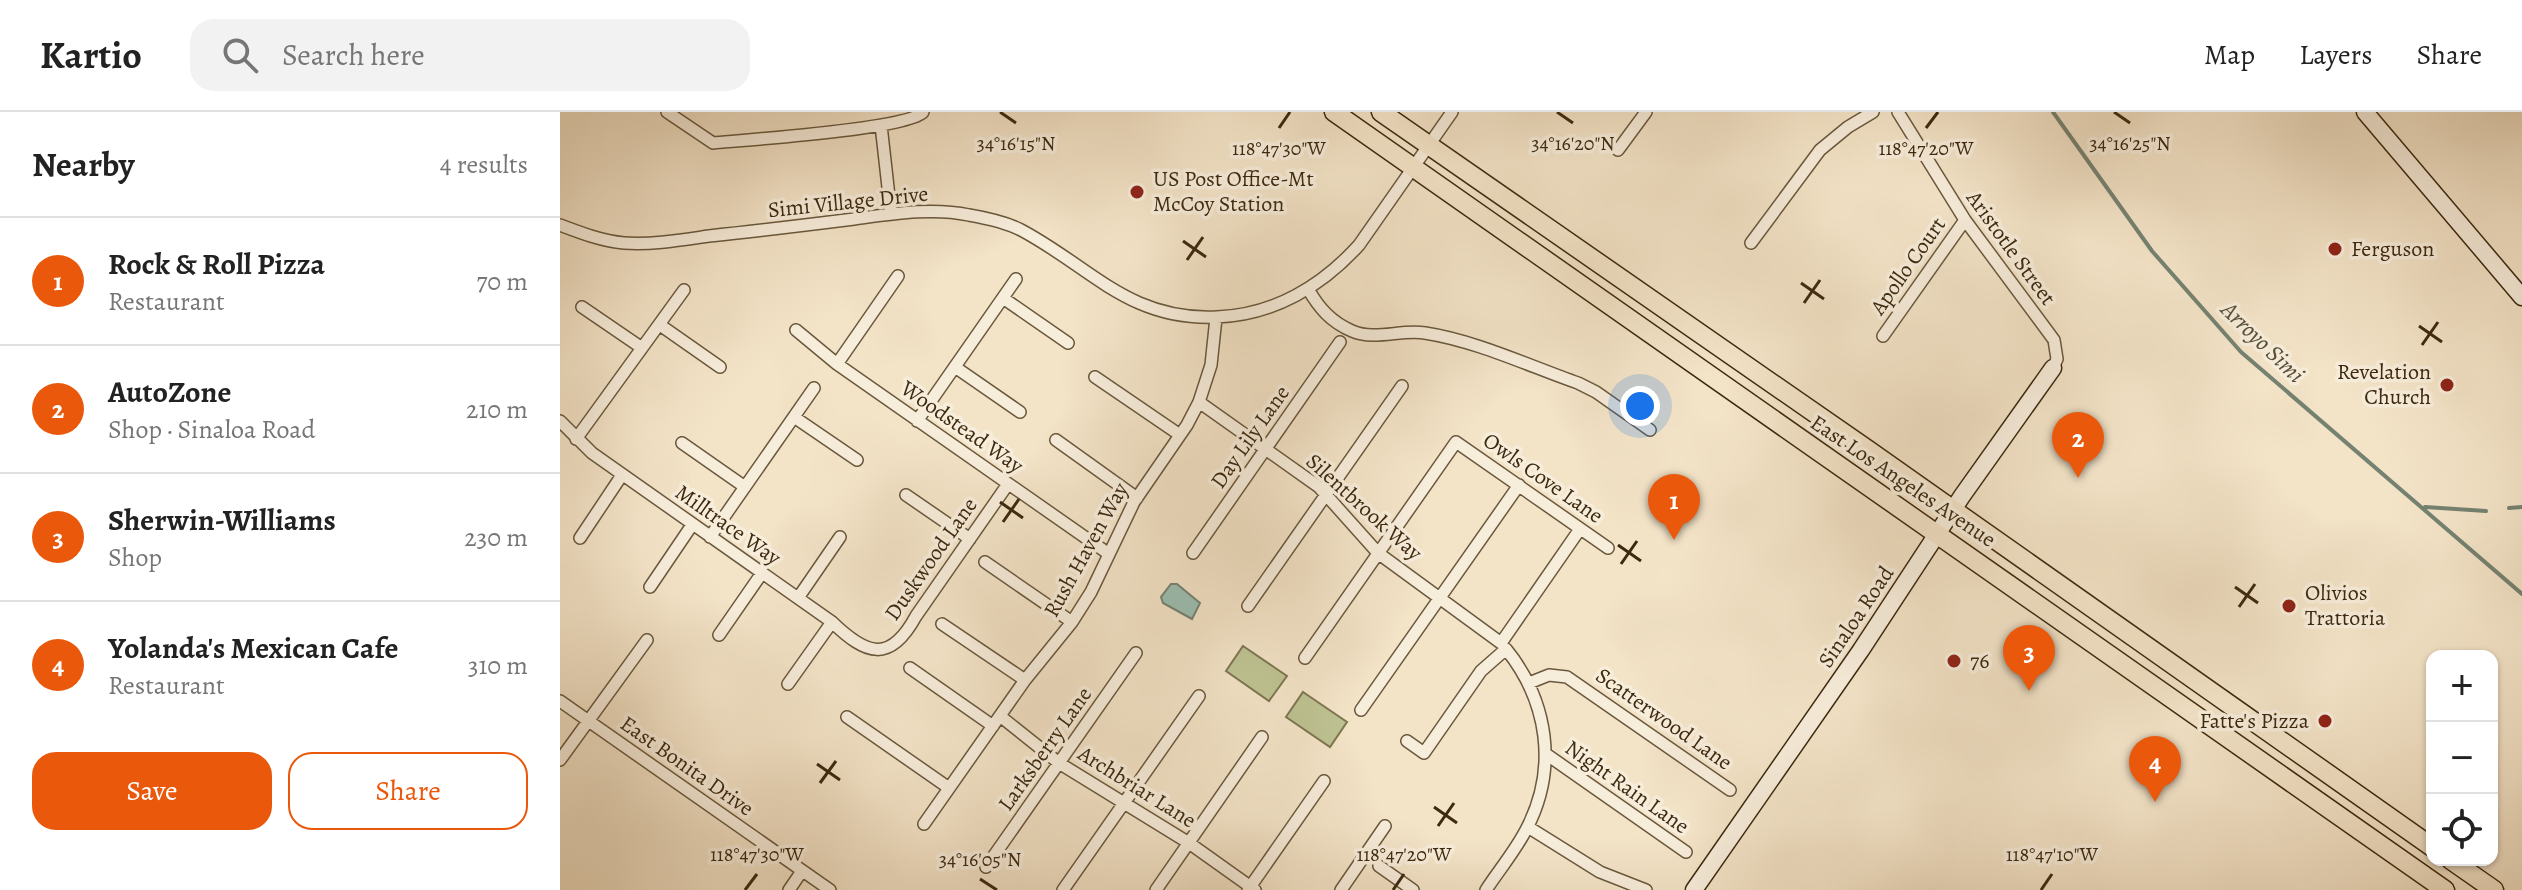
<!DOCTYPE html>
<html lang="en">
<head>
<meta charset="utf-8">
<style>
  :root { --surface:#fff; --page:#f2f2f2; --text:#222; --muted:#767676; --line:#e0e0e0; --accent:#ea580c }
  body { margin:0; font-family:Alegreya,serif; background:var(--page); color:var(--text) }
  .controls { position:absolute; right:24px; bottom:24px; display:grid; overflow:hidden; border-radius:16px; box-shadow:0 2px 6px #0004 }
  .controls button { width:72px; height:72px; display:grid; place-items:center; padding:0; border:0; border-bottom:2px solid var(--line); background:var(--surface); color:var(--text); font:40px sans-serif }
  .you { position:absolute; left:1080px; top:294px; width:28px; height:28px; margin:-20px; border:6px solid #fff; border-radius:50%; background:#1a73e8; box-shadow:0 0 0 12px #1a73e833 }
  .badge { display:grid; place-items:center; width:52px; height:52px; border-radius:50%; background:var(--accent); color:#fff; font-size:26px; font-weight:700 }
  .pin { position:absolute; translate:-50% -66px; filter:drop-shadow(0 2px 4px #0008) }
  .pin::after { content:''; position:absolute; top:42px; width:28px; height:24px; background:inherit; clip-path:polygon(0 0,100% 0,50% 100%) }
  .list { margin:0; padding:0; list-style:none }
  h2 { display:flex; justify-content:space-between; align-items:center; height:104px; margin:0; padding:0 32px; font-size:34px }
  h2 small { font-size:26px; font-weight:400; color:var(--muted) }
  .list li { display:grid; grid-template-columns:52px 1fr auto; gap:24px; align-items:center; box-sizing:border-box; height:128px; padding:0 32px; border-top:2px solid var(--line) }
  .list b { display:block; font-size:30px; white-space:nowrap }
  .list p { margin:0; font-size:26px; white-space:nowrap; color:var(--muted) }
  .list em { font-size:26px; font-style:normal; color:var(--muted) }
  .actions { display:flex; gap:16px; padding:24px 32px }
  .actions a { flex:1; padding:18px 0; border:2px solid var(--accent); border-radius:24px; text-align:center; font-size:28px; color:var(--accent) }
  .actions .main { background:var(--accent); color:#fff }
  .icon { flex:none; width:44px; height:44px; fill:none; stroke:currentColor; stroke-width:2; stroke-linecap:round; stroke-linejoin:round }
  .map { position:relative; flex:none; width:1962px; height:778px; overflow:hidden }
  header { display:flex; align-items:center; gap:48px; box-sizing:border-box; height:112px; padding:0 40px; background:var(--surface); border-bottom:2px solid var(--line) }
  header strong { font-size:38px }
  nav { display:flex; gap:44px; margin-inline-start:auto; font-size:28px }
  .search { width:560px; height:72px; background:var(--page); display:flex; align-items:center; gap:20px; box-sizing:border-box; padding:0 28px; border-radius:24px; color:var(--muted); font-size:30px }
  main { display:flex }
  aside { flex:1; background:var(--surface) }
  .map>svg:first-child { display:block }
  .green { fill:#bec393; stroke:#7e7651; stroke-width:2 }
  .water { fill:#9bbeb2; stroke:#758271; stroke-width:2 }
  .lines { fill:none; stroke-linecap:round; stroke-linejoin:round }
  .stream { stroke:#758271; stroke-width:4 }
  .street-casing { stroke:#6a583d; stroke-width:14 }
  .secondary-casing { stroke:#3d290f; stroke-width:19 }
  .primary-casing { stroke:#3d290f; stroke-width:21 }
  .street { stroke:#f7eddb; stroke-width:11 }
  .secondary { stroke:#f7eddb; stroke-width:16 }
  .primary { stroke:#f3e3c7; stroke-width:18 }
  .ticks { fill:none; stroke:#3d290f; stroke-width:3 }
  .poi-dot { fill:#8f2418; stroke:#f7eddb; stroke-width:3 }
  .labels { text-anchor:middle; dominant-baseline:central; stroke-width:7; stroke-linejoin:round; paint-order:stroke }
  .poi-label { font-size:22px; fill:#3d290f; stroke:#f7eddb; text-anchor:start }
  .street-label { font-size:22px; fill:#3d290f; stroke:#f7eddb }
  .water-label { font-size:24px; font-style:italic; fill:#544e38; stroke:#f7eddb }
  .ticks-label { font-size:20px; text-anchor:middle; fill:#3d290f; stroke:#f7eddb; stroke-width:7; stroke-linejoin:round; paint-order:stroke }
</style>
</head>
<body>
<header>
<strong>Kartio</strong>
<div class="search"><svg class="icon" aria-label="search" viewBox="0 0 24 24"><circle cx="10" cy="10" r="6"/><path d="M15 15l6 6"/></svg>Search here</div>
<nav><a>Map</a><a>Layers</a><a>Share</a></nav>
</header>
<main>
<aside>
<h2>Nearby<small>4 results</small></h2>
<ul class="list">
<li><span class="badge">1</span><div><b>Rock &amp; Roll Pizza</b><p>Restaurant</p></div><em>70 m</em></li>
<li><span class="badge">2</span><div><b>AutoZone</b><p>Shop · Sinaloa Road</p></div><em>210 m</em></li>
<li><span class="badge">3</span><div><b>Sherwin-Williams</b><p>Shop</p></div><em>230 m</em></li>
<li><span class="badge">4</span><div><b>Yolanda's Mexican Cafe</b><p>Restaurant</p></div><em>310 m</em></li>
</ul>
<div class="actions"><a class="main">Save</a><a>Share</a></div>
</aside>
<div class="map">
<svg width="1962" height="778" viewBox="0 0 1962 778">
  <rect width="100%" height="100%" fill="#f3e3c7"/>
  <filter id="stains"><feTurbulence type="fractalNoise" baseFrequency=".0025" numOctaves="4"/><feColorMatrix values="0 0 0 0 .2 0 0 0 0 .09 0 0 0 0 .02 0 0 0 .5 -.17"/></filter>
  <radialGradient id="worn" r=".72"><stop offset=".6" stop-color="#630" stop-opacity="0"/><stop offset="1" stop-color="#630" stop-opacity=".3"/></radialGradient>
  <path class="green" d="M683 534 727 564 709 589 666 559Z
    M743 580 787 610 770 635 726 605Z"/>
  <path class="water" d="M611 472H617L640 491 632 507 603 491 601 485Z"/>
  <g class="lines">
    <path class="stream" d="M1493 0 1592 139 1681 240 1962 482
      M1865 395 1926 399
      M1949 396 1962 395"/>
    <defs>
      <path id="street" d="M107 0 153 31C185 28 348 17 363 0
        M1338 0 1405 108 1494 228 1497 247 1493 256
        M321 13 331 102
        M1058 38 1086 0
        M0 113C21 121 42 129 64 131 92 133 121 128 149 124 197 119 246 113 294 107 331 102 372 95 409 103 426 106 446 110 461 118 531 155 569 209 657 205 714 203 762 174 799 133L892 0
        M1191 131 1260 38 1288 15 1313 0
        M748 177C759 196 771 210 792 219 815 229 841 217 865 221 917 229 969 254 1018 271L1036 280 1090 318
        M443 186 508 231
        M22 195 82 236
        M100 213 160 255
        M236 218 277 252 549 442
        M1323 224 1405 108
        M277 252 338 164
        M395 255 460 300
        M535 265 620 323
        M639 290 759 375 818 441 941 531 1020 417
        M234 305 297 348
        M0 309 32 341 272 510C306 543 330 552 356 504L448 372
        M357 309 456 167
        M16 327 124 178
        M496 328 577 386
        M122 331 185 375
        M346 383 410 427
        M150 425 254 276
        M20 426 62 363
        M633 441 780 230
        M425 450 512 510
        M90 475 132 413
        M238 486 280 425
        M688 494 842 274
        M382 512 465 568
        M159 523 202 461
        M745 546 896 330 1048 436
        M350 556 433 614
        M969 571 989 563 1007 565 1170 678
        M228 572 272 510
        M0 589 270 778
        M801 598 959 373
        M440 604 499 651 629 731 695 778
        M287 605 389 676
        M847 629 864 641 921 559 946 537C988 589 998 656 967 716 956 738 939 758 926 778
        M986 642 1126 740
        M0 648 87 528
        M364 712 465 568 512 510 531 480 574 390 627 313 639 290 651 253 656 206
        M968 715 1040 760 1086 778
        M819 754 853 778
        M426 755 576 541
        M229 778 242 759
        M503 778 639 584
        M596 778 702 625
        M688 778 764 669
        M781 778 825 714"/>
      <path id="secondary" d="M1805 0 1962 185
        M1134 778 1301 538 1402 384 1493 256"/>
      <path id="primary" d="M774 0 1885 778
        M821 0 1308 338 1872 735
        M1891 748 1934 778"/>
    </defs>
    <use href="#street" class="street-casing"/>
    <use href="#secondary" class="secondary-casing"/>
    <use href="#primary" class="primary-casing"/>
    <use href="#street" class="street"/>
    <use href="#secondary" class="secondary"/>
    <use href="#primary" class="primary"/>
  </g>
  <path class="ticks" d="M440 0 456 11M997 0 1013 11M1554 0 1570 11M719 16 730 0M1366 16 1378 0M623 129 646 145M627 148 643 125M1241 171 1264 187M1244 191 1260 168M1859 214 1882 230M1862 233 1878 210M440 390 463 406M443 410 459 387M1058 433 1081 449M1061 452 1077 429M1675 475 1698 491M1679 495 1695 472M257 652 280 668M260 671 276 649M874 695 897 711M878 714 894 691M420 767 437 778M185 778 197 762M833 778 844 762M1481 778 1492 762"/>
  <g class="poi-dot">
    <circle cx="577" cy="80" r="8"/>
    <circle cx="1775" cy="137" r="8"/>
    <circle cx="1887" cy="273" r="8"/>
    <circle cx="1729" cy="494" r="8"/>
    <circle cx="1394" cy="549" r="8"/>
    <circle cx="1765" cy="609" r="8"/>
  </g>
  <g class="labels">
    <g class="poi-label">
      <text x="593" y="67">US Post Office-Mt<tspan x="593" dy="25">McCoy Station</tspan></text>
      <text x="1791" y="137">Ferguson</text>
      <text x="1871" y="260" text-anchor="end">Revelation<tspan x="1871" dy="25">Church</tspan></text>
      <text x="1745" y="481">Olivios<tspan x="1745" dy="25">Trattoria</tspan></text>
      <text x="1410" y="549">76</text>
      <text x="1749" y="609" text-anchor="end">Fatte's Pizza</text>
    </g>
    <g class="street-label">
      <text transform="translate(288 90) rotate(-6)">Simi Village Drive</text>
      <text transform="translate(1451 136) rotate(54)">Aristotle Street</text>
      <text transform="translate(1348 154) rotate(-55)">Apollo Court</text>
      <text transform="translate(402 315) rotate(35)">Woodstead Way</text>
      <text transform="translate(690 325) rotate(-55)">Day Lily Lane</text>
      <text transform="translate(983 366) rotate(35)">Owls Cove Lane</text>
      <text transform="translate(1343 369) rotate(34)">East Los Angeles Avenue</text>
      <text transform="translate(804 395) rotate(42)">Silentbrook Way</text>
      <text transform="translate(168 413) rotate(35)">Milltrace Way</text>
      <text transform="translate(526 438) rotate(-61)">Rush Haven Way</text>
      <text transform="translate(371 447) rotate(-55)">Duskwood Lane</text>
      <text transform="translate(1296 505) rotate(-56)">Sinaloa Road</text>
      <text transform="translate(1104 607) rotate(35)">Scatterwood Lane</text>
      <text transform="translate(485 637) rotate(-55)">Larksberry Lane</text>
      <text transform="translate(127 654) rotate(35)">East Bonita Drive</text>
      <text transform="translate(577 675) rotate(32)">Archbriar Lane</text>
      <text transform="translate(1067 675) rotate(35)">Night Rain Lane</text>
    </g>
    <g class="water-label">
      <text transform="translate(1703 230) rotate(44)">Arroyo Simi</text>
    </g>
  </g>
  <g class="ticks-label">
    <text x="1570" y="38">34°16'25"N</text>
    <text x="456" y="38">34°16'15"N</text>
    <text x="1013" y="38">34°16'20"N</text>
    <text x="719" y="43">118°47'30"W</text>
    <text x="1366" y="43">118°47'20"W</text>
    <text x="197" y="749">118°47'30"W</text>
    <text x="844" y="749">118°47'20"W</text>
    <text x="1492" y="749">118°47'10"W</text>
    <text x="420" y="754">34°16'05"N</text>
  </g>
  <rect width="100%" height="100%" filter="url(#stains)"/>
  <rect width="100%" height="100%" fill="url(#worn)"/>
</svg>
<div class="controls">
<button>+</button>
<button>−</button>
<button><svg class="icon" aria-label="locate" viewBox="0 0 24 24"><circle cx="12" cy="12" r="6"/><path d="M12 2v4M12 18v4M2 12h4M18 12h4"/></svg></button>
</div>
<div class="you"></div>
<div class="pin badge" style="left:1114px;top:428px">1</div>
<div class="pin badge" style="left:1518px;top:366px">2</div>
<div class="pin badge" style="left:1469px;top:579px">3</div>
<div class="pin badge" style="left:1595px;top:690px">4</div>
</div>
</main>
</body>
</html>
